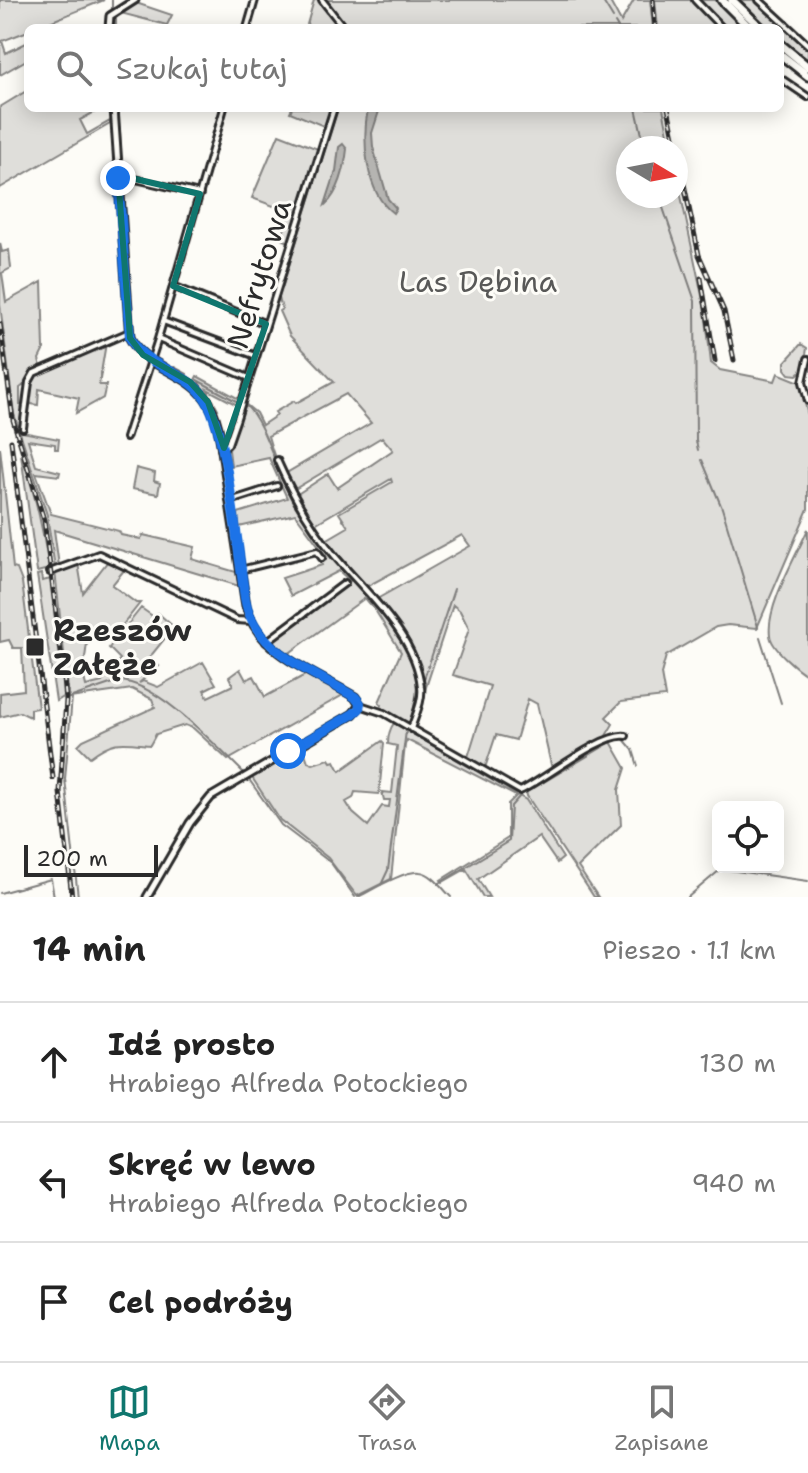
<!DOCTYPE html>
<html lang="pl">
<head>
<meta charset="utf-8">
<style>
  :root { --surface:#fff; --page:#f2f2f2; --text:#222; --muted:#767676; --line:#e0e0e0; --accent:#0f766e }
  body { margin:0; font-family:"Shantell Sans",sans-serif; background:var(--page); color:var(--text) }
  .controls { position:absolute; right:24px; bottom:24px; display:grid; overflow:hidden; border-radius:12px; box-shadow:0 4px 20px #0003 }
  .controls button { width:72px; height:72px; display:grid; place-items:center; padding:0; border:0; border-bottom:2px solid var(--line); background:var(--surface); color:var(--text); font:40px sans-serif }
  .compass { position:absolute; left:616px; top:136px; width:72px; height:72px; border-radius:50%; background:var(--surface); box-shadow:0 4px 20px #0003; rotate:100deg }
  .scale { position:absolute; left:24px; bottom:20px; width:134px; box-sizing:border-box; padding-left:8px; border:4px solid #2b2b2b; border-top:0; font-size:22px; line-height:28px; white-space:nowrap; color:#2b2b2b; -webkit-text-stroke:6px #fdfcf7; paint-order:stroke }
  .stop { position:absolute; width:24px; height:24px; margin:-18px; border:6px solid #1a73e8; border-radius:50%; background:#fff }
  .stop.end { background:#1a73e8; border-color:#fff; box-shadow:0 2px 8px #0008 }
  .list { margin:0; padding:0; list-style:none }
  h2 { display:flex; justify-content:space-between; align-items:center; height:104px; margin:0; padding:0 32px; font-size:34px }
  h2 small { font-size:26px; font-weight:400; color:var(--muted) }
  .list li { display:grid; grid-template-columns:52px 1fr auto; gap:24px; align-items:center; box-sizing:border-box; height:120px; padding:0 32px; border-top:2px solid var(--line) }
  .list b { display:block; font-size:30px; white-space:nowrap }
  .list p { margin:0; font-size:26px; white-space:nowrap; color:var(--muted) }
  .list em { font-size:26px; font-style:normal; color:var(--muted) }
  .icon { flex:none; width:44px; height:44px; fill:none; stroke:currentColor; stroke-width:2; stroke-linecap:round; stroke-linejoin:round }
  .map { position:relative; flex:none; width:808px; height:897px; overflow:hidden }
  .search { position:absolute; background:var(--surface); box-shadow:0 4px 20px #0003; left:24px; right:24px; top:24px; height:88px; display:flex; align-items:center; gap:20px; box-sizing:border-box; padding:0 28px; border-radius:12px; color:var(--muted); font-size:30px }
  .sheet { height:464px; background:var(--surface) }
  nav { display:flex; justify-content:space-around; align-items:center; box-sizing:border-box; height:112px; border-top:2px solid var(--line); background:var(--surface); font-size:22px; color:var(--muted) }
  nav a { display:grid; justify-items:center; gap:4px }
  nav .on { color:var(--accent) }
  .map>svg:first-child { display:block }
  .green { fill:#dfdeda; stroke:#858482; stroke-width:2 }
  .water { fill:#b5b4b1; stroke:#7e7d7b; stroke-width:2 }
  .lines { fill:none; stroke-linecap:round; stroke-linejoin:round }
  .stream { stroke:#7e7d7b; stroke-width:2 }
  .minor-casing { stroke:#2b2b2b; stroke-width:10 }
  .tertiary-casing { stroke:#2b2b2b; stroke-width:11 }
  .primary-casing { stroke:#2b2b2b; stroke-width:13 }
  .minor { stroke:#fdfcf7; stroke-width:4 }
  .tertiary { stroke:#fdfcf7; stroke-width:5 }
  .primary { stroke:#fdfcf7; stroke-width:7 }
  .rail-casing { stroke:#2b2b2b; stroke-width:5 }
  .rail { stroke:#fdfcf7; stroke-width:2; stroke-dasharray:6; stroke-linecap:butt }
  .route { stroke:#1a73e8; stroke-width:10 }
  .marked { fill:none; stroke:#0f766e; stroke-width:6; stroke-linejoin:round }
  .poi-dot { fill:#2b2b2b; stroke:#fdfcf7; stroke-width:3 }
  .labels { text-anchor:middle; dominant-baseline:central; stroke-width:6; stroke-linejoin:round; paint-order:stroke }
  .street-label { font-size:30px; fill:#2b2b2b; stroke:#fdfcf7 }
  .park-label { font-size:30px; fill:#585857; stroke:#fdfcf7 }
  .poi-label { font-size:30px; font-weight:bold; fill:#2b2b2b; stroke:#fdfcf7; text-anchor:start }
</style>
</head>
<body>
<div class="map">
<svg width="808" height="897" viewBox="0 0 808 897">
  <rect width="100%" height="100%" fill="#fdfcf7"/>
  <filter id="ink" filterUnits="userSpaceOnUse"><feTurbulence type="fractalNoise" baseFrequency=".0125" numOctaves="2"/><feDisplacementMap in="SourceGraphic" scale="16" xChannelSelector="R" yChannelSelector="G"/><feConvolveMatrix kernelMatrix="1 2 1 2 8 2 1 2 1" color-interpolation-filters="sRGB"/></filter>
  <g filter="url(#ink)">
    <path class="green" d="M0 0H104L35 28H28V31L2 41 6 53 28 42V59L0 75Z
      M314 0H319L341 28H306Z
      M324 0H609L621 22 634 0H650L653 28H347Z
      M655 0H692L718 28H658Z
      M699 0H716L744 28H725Z
      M740 0H758L808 47V60L780 39V28H768Z
      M136 3 172 15 167 25 121 13 116 18V28L112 27 114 17Z
      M28 90V108H102L80 120 87 134 110 121V124L0 188V107Z
      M292 108H331L326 127 290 112Z
      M338 108H663L671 148H628V196H676V172L705 310 711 363 720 370 775 381 778 373 800 382 808 416V509L757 628 728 625 716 627 666 656 661 674 665 697 621 702 606 717 613 724 604 739 554 769H552L537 704 528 699 516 740 496 735 485 768 468 757 490 686 453 675 469 629 460 611 453 605 426 687 411 650 377 599 470 546 462 535 366 587 326 540 348 527 339 513 392 482 391 479 315 524 296 495 328 474 337 488 393 450 382 437 293 490 285 474 371 423 346 394 268 436C275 461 285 487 300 509 329 552 423 642 420 693 419 703 414 714 411 723L407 724 381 708 382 705 379 702 401 652 375 610 365 598 288 654 270 641 350 581 339 571 291 596 282 578 322 565 321 561 327 557 295 514 239 527 238 513 287 498 269 458 231 466 229 450 245 404 256 413 262 425 277 415 275 412 294 401 296 403 334 382 290 336 279 311 282 309 279 298Z
      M279 134 318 149 289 242 281 239 290 212 252 198Z
      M0 243 2 252 9 250 11 268 2 273 6 302 42 282 44 349 39 359 41 367C30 373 29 382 20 388V405H25L22 432 59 439 58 449H55V444L28 440 36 466 60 472 59 476 36 473 51 514 119 531 121 535 141 539 143 535 195 547 192 559 236 572 239 586 54 530 59 566 55 568 47 515 14 414 0 305Z
      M106 343 99 385H106L103 398 76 413 79 398 39 389 38 405 31 404C26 394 29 383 35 375Z
      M801 344 807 348 804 368 797 375 789 374 785 369V362Z
      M197 376 241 400 239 406 207 389 218 409 215 410 194 382Z
      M0 447 13 568 17 569 22 582 38 708 30 709V717L20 712 0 717V693L24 690 22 648H13L9 640 0 642Z
      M21 454C35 492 43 529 49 569L37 572Z
      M136 468 155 473 154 481 160 483 158 494 132 489Z
      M808 529V676C797 669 771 648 770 635 766 606 796 557 808 529Z
      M108 561 125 569 112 585 136 603H140L110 641 105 639 103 643 89 628 83 673 86 686 102 682 120 659 109 648 141 608 154 617 158 613 174 627 149 658 159 666 139 683 143 681 158 687 203 662 216 684 204 690 208 697 233 685 229 677 240 669 246 680 254 676 265 697 307 674 343 695 228 760 193 728 185 725 156 734 150 745C121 742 114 739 90 757L78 745 83 740 155 707 152 699 132 689 69 698 55 571 78 563 83 593Z
      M41 574 42 581 51 579 64 681V696L56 701 37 575Z
      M394 723 526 800 563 858 557 863 539 837 478 879 489 897H483L466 869 443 882 441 880 508 838V804L516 796 407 740 405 745 391 879 357 896 328 858 280 820 251 776 303 747 308 762 313 764 329 759 331 762 335 761 340 771 382 741 384 743 379 794 355 792 353 798 346 802 353 813 368 826 382 806 389 807 390 800H384L382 792 392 793 397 746 388 744C388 736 389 730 394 723Z
      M610 740 626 768 619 790 621 825 578 867 598 897H594L527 796 526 791Z"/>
    <path class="water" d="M368 108H380L372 133 373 147 388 199 396 208 393 213C365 192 362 140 368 108Z
      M343 144 347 149C345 168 339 193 325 205L336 171 339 147Z"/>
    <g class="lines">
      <path class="stream" d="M112 0V9
        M326 0 347 26
        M602 0 613 18
        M113 18V27
        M615 23 618 28
        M118 108 119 119
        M636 108 645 148
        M120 131 121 151
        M121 157 122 172
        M122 178 125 210
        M659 196 695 301 696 441 698 450
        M125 217V223
        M126 228V238
        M126 243 129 284
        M130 289 131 306
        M131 313 132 326
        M133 330 136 341 149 354
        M155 357 167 364
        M174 367 187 374
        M197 380 238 402
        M199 383 216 408
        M245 405C264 419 280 481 294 504 305 521 317 539 330 554 360 590 400 623 414 668 420 687 415 704 410 723
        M702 460 722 508 758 627
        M760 637 781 703
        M423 682 454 589
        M248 778 281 825 331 863 355 897
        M527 792 618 738H623L633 750 638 766
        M729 870 808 881
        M438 884 509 841 511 806 520 796
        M381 885 388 870 406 731
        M0 893 51 879 54 897
        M78 897 65 779 72 697 119 681C158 682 216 746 244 773
        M358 897C372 890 405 870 420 872 432 873 443 889 451 897
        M688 897 720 870"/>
      <defs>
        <path id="minor" d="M322 0 344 28
          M695 0 722 28
          M759 0 808 45
          M247 28 255 0
          M780 78 808 97
          M118 175 200 194
          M173 286 266 324
          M163 321 256 356
          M158 339 249 378
          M808 359 803 382 808 401
          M23 428 29 382 34 373 129 332
          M126 438 158 339 224 108
          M221 449 228 444 237 418 334 108
          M277 460C292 494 310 526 334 555 365 592 416 635 421 687 423 700 415 716 411 729
          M230 501 277 486
          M240 570 317 551 322 558
          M50 572 99 554 237 620 251 621
          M266 642 345 583
          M360 705 384 713 520 791C544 780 603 732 626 736"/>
        <path id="tertiary" d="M109 28 110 16 135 0
          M114 108 130 338C145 368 186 371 206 399 220 419 221 447 225 471 232 516 239 561 246 606 258 654 316 673 355 697L360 705 353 714 211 797 190 823 147 897"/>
        <path id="primary" d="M722 0 750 28
          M732 0 761 28
          M780 44 808 67
          M780 54 808 76"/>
      </defs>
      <use href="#minor" class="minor-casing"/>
      <use href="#tertiary" class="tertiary-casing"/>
      <use href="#primary" class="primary-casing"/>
      <use href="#minor" class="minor"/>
      <use href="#tertiary" class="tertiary"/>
      <use href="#primary" class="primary"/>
      <defs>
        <path id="rail" d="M653 0 655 28
          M668 108 699 255 724 311 734 360
          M701 278 715 361
          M0 324 13 420 44 520 63 668 66 700 60 792 72 897
          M11 441 53 778"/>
      </defs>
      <use href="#rail" class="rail-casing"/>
      <use href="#rail" class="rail"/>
    </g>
  </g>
  <g class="lines" filter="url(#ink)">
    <path class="route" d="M118 178 130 338C144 366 182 370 202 394 227 423 238 555 245 598 254 652 312 671 355 697L360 703 359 709 353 714 288 751"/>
  </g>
  <path class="marked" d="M118 175 200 194 173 286 266 324 224 448 208 402 190 382 143 355 130 338Z"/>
  <rect class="poi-dot" x="25" y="637" width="20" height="20" rx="4"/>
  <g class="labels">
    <g class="street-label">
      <text transform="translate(259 274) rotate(-73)">Nefrytowa</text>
    </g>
    <g class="park-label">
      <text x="478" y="281">Las Dębina</text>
    </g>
    <g class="poi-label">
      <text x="53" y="630">Rzeszów<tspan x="53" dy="34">Załęże</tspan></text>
    </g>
  </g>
</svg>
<div class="controls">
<button><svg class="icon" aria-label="locate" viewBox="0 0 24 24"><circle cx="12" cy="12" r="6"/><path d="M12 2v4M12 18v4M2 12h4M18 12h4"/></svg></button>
</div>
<svg class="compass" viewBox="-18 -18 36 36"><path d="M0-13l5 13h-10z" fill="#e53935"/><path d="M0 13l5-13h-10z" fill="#767676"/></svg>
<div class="scale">200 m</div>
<div class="stop" style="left:288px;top:751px"></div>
<div class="stop end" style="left:118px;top:178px"></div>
<div class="search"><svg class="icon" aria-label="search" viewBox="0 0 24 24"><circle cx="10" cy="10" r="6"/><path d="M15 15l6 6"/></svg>Szukaj tutaj</div>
</div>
<section class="sheet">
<h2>14 min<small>Pieszo · 1.1 km</small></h2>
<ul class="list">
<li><svg class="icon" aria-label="ahead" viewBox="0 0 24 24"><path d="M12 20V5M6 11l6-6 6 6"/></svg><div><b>Idź prosto</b><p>Hrabiego Alfreda Potockiego</p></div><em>130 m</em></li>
<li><svg class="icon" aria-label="left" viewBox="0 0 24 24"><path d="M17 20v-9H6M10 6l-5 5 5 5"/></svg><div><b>Skręć w lewo</b><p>Hrabiego Alfreda Potockiego</p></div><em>940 m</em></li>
<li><svg class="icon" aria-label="arrive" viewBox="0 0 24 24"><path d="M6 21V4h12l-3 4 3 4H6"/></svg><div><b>Cel podróży</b></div></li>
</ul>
</section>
<nav>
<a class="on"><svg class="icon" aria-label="map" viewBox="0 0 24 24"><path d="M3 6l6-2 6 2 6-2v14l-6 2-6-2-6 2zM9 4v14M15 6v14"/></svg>Mapa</a>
<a><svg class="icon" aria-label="directions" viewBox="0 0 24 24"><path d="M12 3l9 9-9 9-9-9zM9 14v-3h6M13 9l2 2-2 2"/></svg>Trasa</a>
<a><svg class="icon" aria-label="saved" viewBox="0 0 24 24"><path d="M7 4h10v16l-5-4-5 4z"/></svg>Zapisane</a>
</nav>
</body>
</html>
